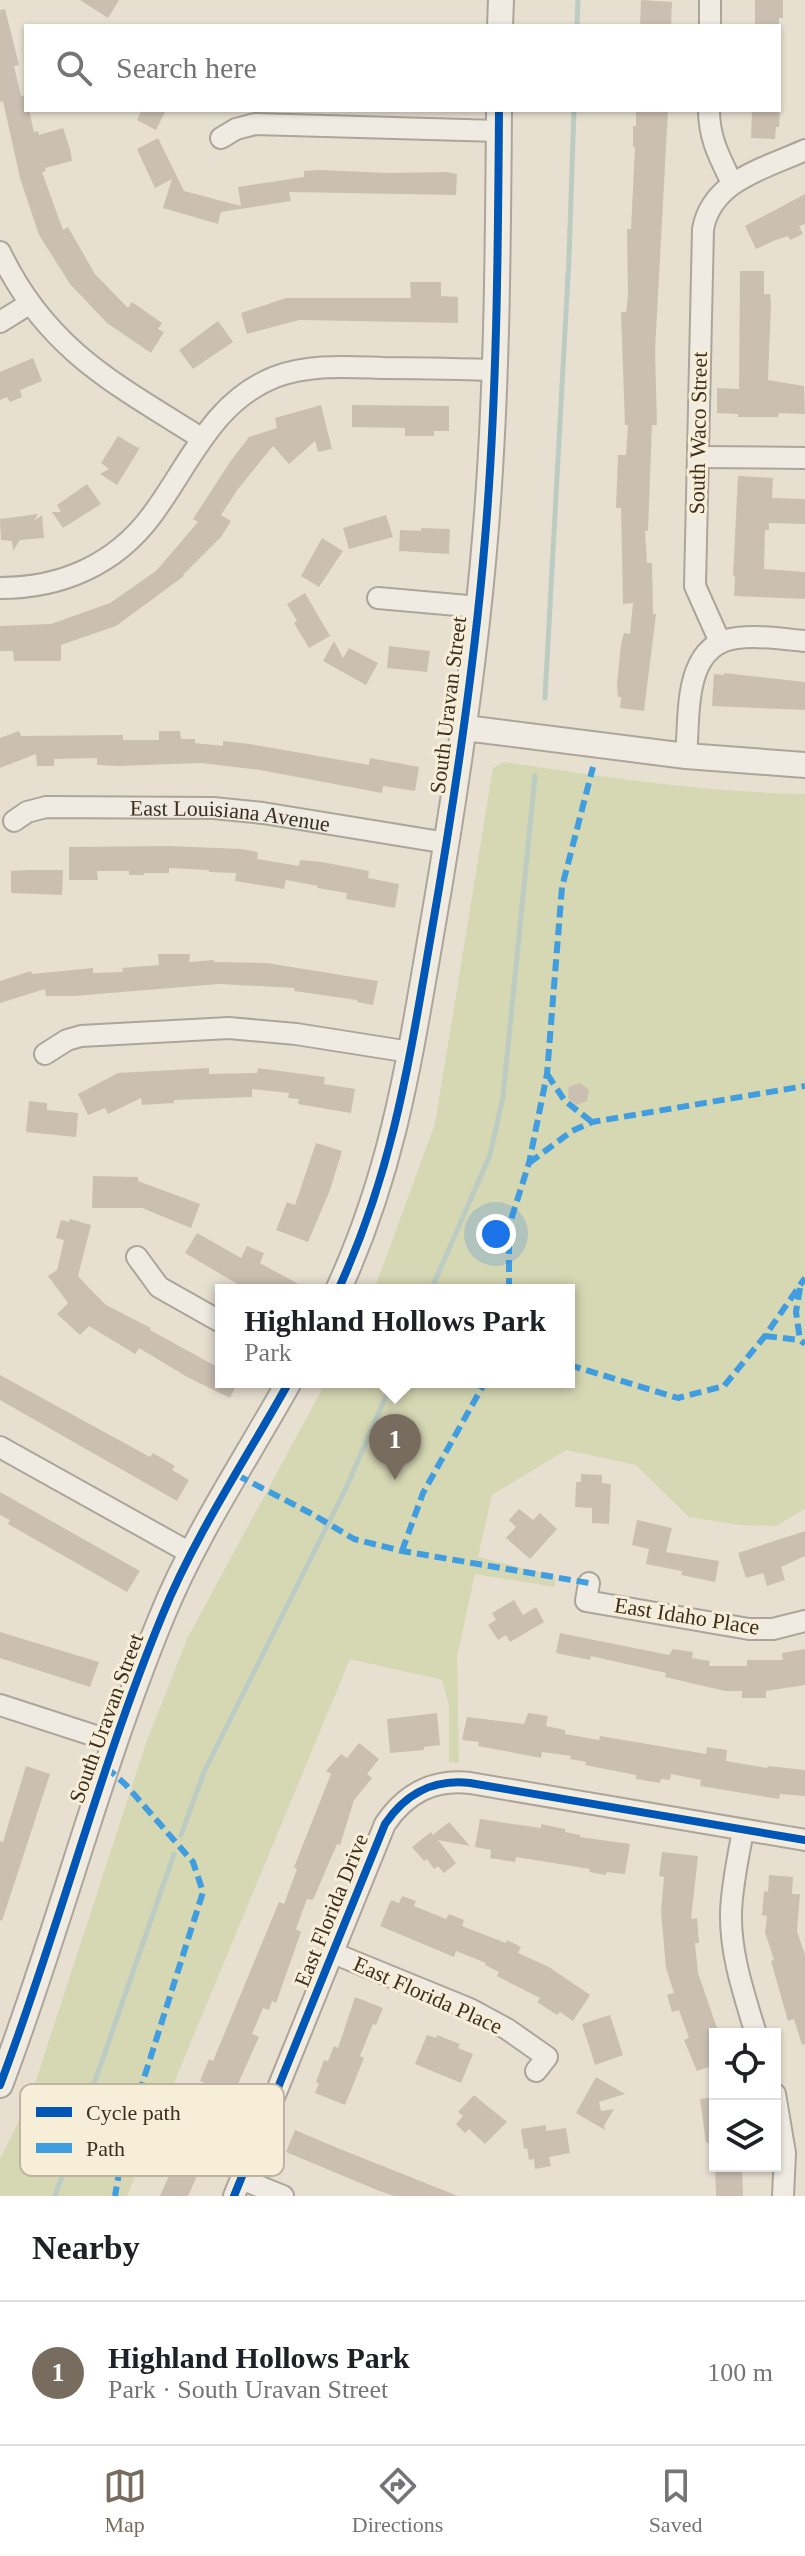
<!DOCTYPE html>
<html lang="en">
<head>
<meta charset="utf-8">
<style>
  :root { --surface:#fff; --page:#f2f2f2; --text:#202124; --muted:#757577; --line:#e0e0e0; --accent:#786c5e }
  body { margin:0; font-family:Georgia,serif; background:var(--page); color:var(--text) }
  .controls { position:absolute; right:24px; bottom:24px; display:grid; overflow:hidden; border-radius:0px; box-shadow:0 2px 6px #0004 }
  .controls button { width:72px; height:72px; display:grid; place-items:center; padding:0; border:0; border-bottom:2px solid var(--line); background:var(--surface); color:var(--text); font:40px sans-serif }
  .you { position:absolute; left:496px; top:1234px; width:28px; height:28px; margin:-20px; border:6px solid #fff; border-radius:50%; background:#1a73e8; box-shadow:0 0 0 12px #1a73e833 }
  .badge { display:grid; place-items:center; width:52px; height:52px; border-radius:50%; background:var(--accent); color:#fff; font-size:26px; font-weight:700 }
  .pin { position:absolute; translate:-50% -66px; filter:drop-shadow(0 2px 4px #0008) }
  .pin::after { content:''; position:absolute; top:42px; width:28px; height:24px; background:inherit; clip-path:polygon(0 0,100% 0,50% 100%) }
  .popup { position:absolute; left:215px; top:1284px; width:360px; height:104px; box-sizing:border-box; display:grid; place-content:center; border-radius:0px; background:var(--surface); filter:drop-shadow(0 2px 6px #0005); font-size:26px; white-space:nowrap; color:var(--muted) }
  .popup b { font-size:30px; color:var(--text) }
  .popup::after { content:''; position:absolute; left:50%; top:100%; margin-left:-16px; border:16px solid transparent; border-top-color:var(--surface) }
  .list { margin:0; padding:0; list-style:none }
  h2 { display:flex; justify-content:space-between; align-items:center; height:104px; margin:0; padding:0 32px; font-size:34px }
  h2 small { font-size:26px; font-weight:400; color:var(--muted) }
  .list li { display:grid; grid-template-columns:52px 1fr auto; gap:24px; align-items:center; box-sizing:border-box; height:144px; padding:0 32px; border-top:2px solid var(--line) }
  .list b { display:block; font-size:30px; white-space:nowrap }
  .list p { margin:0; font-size:26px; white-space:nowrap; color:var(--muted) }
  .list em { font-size:26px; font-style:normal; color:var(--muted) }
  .icon { flex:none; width:44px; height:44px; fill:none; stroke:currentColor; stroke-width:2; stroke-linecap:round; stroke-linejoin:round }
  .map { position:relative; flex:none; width:805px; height:2196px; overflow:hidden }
  .search { position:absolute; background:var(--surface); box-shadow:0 2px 6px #0004; left:24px; right:24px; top:24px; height:88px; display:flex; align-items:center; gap:20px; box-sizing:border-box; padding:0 28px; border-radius:0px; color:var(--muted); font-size:30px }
  .sheet { height:248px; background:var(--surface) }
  nav { display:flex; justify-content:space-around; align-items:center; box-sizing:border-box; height:112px; border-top:2px solid var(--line); background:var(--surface); font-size:22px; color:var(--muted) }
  nav a { display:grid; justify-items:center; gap:4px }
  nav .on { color:var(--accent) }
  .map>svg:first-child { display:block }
  .green { fill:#d6d7b3 }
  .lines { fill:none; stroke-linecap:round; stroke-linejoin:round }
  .stream { stroke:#bcccc2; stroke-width:5 }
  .building { fill:#cbbfb2 }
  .minor-casing { stroke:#ada599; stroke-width:24 }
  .tertiary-casing { stroke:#ada599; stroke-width:28 }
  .minor { stroke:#efebe3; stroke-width:20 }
  .tertiary { stroke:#efebe3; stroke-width:24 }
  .quiet { stroke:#3f9de0; stroke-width:6; stroke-dasharray:12 6; stroke-linecap:butt }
  .cycleway-casing { stroke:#f7eed8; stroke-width:13 }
  .cycleway { stroke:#0057b8; stroke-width:8 }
  .labels { text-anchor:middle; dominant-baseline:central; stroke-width:6; stroke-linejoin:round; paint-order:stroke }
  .street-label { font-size:22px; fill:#3d2e20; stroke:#f7eed8 }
  .key { fill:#f7eed8; stroke:#bfb4a1; stroke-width:2 }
  .key-label { font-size:22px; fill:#3d2e20 }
</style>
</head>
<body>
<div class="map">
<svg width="805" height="2196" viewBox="0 0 805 2196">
  <rect width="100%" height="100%" fill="#e7e0d1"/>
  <path class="green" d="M505 762C604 777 704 792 805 794V1509L776 1526 740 1525 689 1517 636 1465 566 1450 492 1495 478 1557 555 1576V1587L475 1574 457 1657 459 1763 449 1762V1706L442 1680 350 1659 127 2196H0V2159L30 2099 146 1743 188 1637 326 1382H569V1290H374L435 1124 493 768Z"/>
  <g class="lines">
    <path class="stream" d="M577 26 578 0
      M545 698 569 257 574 110
      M431 1290 490 1155 503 1097 535 776
      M181 1835 204 1772 347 1486 392 1382
      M55 2196 174 1854"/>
  </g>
  <path class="building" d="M80 0H119L108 18Z
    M641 0 672 2 671 26H640Z
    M755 0H783V18H779V26H755Z
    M5 9 19 65 14 66 21 96 26 95V110H29L34 132 38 131 39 135 63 128 70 149 72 161 45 168 46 171 42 172 63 230 68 227 95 274 128 308 132 302 162 323 158 329 164 332 151 353 107 323 88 303 70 284 39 235 20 178 3 101 0 102V10Z
    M142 110H166L156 130 137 120Z
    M636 110H668L655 351 657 425H652L648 531H645L647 563H652L653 614H656L644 711 620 708 621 697H618L617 684 621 644 624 633 630 634 633 603 623 604 621 508H616L618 455H626L628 425H625L621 312H626L628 296 627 229H631L635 147H633V126H636Z
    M752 110H780L779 127H776L775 139 751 138Z
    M158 138 184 191 241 206 238 187 304 177V171L320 170 388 173 447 172 457 174 456 195 289 192 291 201 221 212 218 224 163 208 172 179 155 188 137 149Z
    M805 194V224L799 226 803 234 790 240 788 236 776 240 756 249 745 226Z
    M740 271H764V294H770L771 304 768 380 804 386 805 414 779 413 778 417H738V414L717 413V388L739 389Z
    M410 282H441V296L458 297V323L299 320 247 334 241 313 286 298H411Z
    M218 321 233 342 193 369 179 350Z
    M33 358 42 381 20 390 22 397 10 402 7 397 0 400V372Z
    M321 405 332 449 318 452 315 441 289 464 273 446 238 489 221 515 231 521 221 537 183 575 184 576 116 626 61 645V661H14L13 651H0V626L51 624 110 603 156 571 198 522 193 519 230 462 249 437 277 428 275 418Z
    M352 405 449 406V431H434V436H405V428L352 427Z
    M118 436 138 448 141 446 117 485 100 474 109 469 101 463Z
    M738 476 773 478 772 498 805 499V524L769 523V530H765L764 569 805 572V599L734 596 735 576H733Z
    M87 484 101 504 63 528 52 512H61L57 505Z
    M38 514 34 521 42 515 44 538 20 540 13 551 12 541 1 540 0 519Z
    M386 515 393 537 349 549 343 528Z
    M421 528 450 529 449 554 399 551 400 530 421 531Z
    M322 538 343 551 319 587 301 576Z
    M305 593 330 636 309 648 294 623 297 621 287 604Z
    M334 641 343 658 349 648 378 663 366 685 323 661Z
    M389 646 430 651 427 672 387 668Z
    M724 673 805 682V710L712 706 714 674 724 675Z
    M19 731 21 736 123 735V740H159V731H180L181 739H195V743L223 746V741L250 744 369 765 370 758 419 767 415 791 383 786 382 793 260 770 201 763 118 766 97 765V758L54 759V766H37L36 754 0 768V738Z
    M169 846 241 849 258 852 257 859 299 866 300 860 322 862 369 871 368 878 399 884 395 908 346 899 347 893 317 888 318 886 286 880 284 889 235 881 236 873 209 872V870L169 868V873H144V875H129V871H97L98 880H69V847Z
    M28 870H63L62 895 11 893V871Z
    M158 954H190L189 962 214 960V962L267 963 378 981 373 1005 357 1002V1000L294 991 295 988 219 984 74 996H46L45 989 0 1003V981L31 971 32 974 93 968V973L123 972 122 968 159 965Z
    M209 1068V1074L257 1073 258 1068 325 1077 324 1084 355 1089 351 1113 298 1104 299 1099 288 1098 289 1093 252 1089V1097L174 1100V1103L142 1105 141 1098 108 1114 105 1108 88 1115 78 1094 118 1073Z
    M580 1083 589 1090 587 1101 576 1105 568 1098 569 1087Z
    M29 1101 47 1103V1110L78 1113 76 1137 26 1132Z
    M316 1143 342 1151 330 1190 308 1242 276 1230 287 1202 295 1205Z
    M93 1176 138 1177V1181L200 1204 191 1228 142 1208H92Z
    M70 1219 91 1225 78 1276 88 1287 106 1305 151 1328 150 1330 221 1369V1382H238L230 1398 189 1378 139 1348 135 1354 89 1326 80 1335 57 1314 68 1303 48 1276 57 1270 64 1240 56 1238 61 1220 69 1222Z
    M197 1233 241 1258 247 1246 264 1253 260 1263 309 1290H236L239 1285 185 1253Z
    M0 1375 150 1457 153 1453 175 1466 172 1470 189 1480 177 1501 0 1400Z
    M581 1474 602 1475V1483L611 1484 609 1524 592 1523V1508L575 1507 576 1482H581Z
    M0 1492 140 1571 127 1592 8 1524 10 1520 0 1515Z
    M519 1509 533 1520 540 1513 557 1529 530 1559 506 1538 516 1527 509 1520Z
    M637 1520 672 1528 666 1552 719 1561 715 1582 681 1575 682 1571 646 1564 649 1549 632 1545Z
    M805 1531V1556L781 1567 785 1580 767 1586 763 1573 746 1578 738 1553Z
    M514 1600 523 1615 536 1607 544 1622 510 1642 506 1635 498 1640 488 1625 496 1620 492 1613Z
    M0 1632 99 1662 90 1687 0 1658Z
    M560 1633 669 1655 673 1649 693 1652 692 1658 710 1661 709 1666H747V1660H783L782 1653 805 1649V1685L766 1691V1698H742V1691H725L665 1677 666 1673 591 1656 590 1660 556 1653Z
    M437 1713 440 1745 424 1747V1750L390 1753 387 1719Z
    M528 1713 548 1716 546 1726 565 1730V1734L599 1740 600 1736 706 1754 707 1747 727 1750 726 1761 767 1768 768 1766 805 1770V1796L780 1794 779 1799 700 1786 701 1780 671 1774 670 1780 661 1779 660 1783 636 1779V1775L585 1765 586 1762 570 1759 571 1756 542 1752 541 1758 478 1746 479 1742 462 1740 467 1717 524 1724Z
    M359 1743 379 1759 367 1774 372 1778 354 1800 340 1845 337 1844 313 1900 307 1899 296 1929 301 1932 276 2003 272 2001 269 2010 263 2008 252 2034 259 2037 188 2196H160L202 2101 199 2099 205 2083 200 2081 209 2059 213 2061 279 1902 284 1904 297 1869 294 1867 331 1774 326 1771 341 1754 347 1758Z
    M26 1766 50 1774 2 1921 0 1920V1841L3 1842Z
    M480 1819 541 1828V1824L565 1829V1832L580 1835V1837L630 1844 625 1874 607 1872 606 1875 589 1872 590 1869 516 1857 515 1862 490 1858 491 1850 475 1847Z
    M449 1822 470 1846 438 1840 456 1863 444 1873 438 1866 434 1869 427 1859 424 1861 412 1847 431 1832 433 1835Z
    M662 1852 698 1856 691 1919 697 1918 699 1943H695L698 1973 719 2034H715V2065L697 2071 684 2040 689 2038 679 2010 672 2012 667 1995 674 1993 666 1968 661 1911 664 1877 659 1876Z
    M769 1875 793 1877 792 1894H800L797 1931 805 1955V2044L802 2045 794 2019 788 2021 771 1961 774 1960 765 1932 767 1916 762 1915 764 1891 768 1892Z
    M402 1896 416 1901 414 1906 446 1919 449 1914 464 1920 462 1926 506 1943 507 1940 521 1947 518 1953 549 1967 590 1995 573 2021 560 2012 557 2015 537 2002 540 1998 497 1976 499 1972 485 1965 486 1963 456 1951 454 1957 380 1926 391 1900 399 1903Z
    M355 1997 383 2008 376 2025 373 2024 360 2056 364 2058 345 2105 315 2093 319 2084 316 2082 324 2060 328 2061 334 2046 338 2048Z
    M610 2015 623 2055 595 2065 582 2024Z
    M427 2035 436 2038 437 2035 460 2044 458 2048 473 2054 461 2083 415 2064Z
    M596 2077 625 2094 599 2102 601 2111 614 2109 604 2126 605 2130 576 2113Z
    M474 2095 507 2122 485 2144 469 2129 465 2133 456 2124 463 2116 458 2112Z
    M715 2097V2142L706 2143 700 2099Z
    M546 2125V2131L566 2128 570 2153 549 2157 551 2166 535 2169 534 2159 529 2160 527 2148 524 2149 521 2129Z
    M295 2130 340 2149 458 2196H394L377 2190 286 2152Z
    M715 2166H742L743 2196H716Z"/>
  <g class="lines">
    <defs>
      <g id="minor">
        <path d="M710 26V0"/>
        <path d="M709 110C709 139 720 158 732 183"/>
        <path d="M221 138 236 129 255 124 499 131"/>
        <path d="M0 252C46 349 115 384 201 438"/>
        <path d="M0 322 29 304"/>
        <path d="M698 457 805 458"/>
        <path d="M0 588C61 588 115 565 152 515 190 464 212 402 275 377 310 364 347 367 384 368 420 368 457 369 493 370"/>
        <path d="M378 598 479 607"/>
        <path d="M720 642 695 586 703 229C712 180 764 169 805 150"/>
        <path d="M686 756C690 716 682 644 737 638 759 635 783 639 805 641"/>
        <path id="s1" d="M14 821 27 812 46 807 213 808 263 813 447 843"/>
        <path d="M45 1054 67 1040 81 1036 229 1028 296 1034 410 1052"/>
        <path d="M137 1257 159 1287 221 1322"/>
        <path d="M0 1447 192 1554"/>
        <path d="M589 1583 586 1601 749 1629H773L805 1621"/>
        <path d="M0 1705 114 1742"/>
        <path d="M743 1831C738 1857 732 1885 731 1912 730 1954 744 1994 756 2034"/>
        <path d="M333 1953 470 2009 507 2029 547 2057 536 2071"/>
        <path d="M775 2094 785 2153 783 2196"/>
        <path d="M241 2179 283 2196"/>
        <path d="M234 2196 385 1824C406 1793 433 1779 470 1783L805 1840"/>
      </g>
      <path id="tertiary" d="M500 26 501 0
        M465 728 686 756 805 765
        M338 1290C393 1171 409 1062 431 935 454 803 474 672 485 539 497 397 498 253 499 110
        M0 2085C59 1930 99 1769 162 1616 195 1535 246 1459 289 1382"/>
    </defs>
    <use href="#minor" class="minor-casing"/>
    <use href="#tertiary" class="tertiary-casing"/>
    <use href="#minor" class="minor"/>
    <use href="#tertiary" class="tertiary"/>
    <path class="quiet" d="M547 1074 565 1101 592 1122
      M529 1163 572 1131 592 1122 805 1086
      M800 1288 796 1312 800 1340 805 1344
      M509 1290V1226L529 1163 547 1074 562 887 593 767
      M765 1336 800 1340
      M569 1365 678 1398 724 1386 765 1336 805 1278
      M237 1475 312 1514 354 1539 402 1551 589 1583
      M402 1551 423 1493 485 1382
      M106 1767 126 1785 193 1862 203 1892 125 2138 115 2196"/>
    <defs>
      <path id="cycleway" d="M338 1290C393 1171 409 1062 431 935 454 803 474 672 485 539 497 397 498 253 499 110
        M0 2085C59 1930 99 1769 162 1616 195 1535 246 1459 289 1382
        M234 2196 385 1824C406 1793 433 1779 470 1783L805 1840"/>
    </defs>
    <use href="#cycleway" class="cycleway-casing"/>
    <use href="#cycleway" class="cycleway"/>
  </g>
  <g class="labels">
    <g class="street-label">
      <text transform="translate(698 433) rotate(-89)">South Waco Street</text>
      <text transform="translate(448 705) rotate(-83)">South Uravan Street</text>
      <text stroke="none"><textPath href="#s1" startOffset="220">East Louisiana Avenue</textPath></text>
      <text transform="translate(687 1616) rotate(9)">East Idaho Place</text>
      <text transform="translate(106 1718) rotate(-70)">South Uravan Street</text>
      <text transform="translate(331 1910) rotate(-68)">East Florida Drive</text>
      <text transform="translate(428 1995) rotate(24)">East Florida Place</text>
    </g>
  </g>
  <rect x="20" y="2084" width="264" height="92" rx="12" class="key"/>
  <rect x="36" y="2107" width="36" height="10" fill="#0057b8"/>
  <rect x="36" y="2143" width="36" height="10" fill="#3f9de0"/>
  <g class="key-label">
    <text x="86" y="2120">Cycle path</text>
    <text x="86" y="2156">Path</text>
  </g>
</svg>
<div class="controls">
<button><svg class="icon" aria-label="locate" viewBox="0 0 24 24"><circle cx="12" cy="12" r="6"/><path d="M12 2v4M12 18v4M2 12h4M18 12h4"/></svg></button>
<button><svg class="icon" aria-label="layers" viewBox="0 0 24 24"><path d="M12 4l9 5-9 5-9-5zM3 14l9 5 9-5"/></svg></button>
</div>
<div class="you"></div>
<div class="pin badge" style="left:395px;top:1480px">1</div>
<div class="popup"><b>Highland Hollows Park</b>Park</div>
<div class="search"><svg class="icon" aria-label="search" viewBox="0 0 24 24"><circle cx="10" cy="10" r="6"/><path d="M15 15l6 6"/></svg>Search here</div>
</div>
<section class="sheet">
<h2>Nearby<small></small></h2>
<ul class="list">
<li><span class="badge">1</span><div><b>Highland Hollows Park</b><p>Park · South Uravan Street</p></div><em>100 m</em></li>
</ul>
</section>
<nav>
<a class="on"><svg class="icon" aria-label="map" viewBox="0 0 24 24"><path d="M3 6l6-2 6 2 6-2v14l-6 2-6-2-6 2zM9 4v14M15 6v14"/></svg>Map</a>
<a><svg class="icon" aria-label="directions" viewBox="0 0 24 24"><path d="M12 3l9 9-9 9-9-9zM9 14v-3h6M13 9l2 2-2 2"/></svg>Directions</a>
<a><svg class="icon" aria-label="saved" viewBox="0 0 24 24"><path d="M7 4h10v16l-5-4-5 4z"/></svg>Saved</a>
</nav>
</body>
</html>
